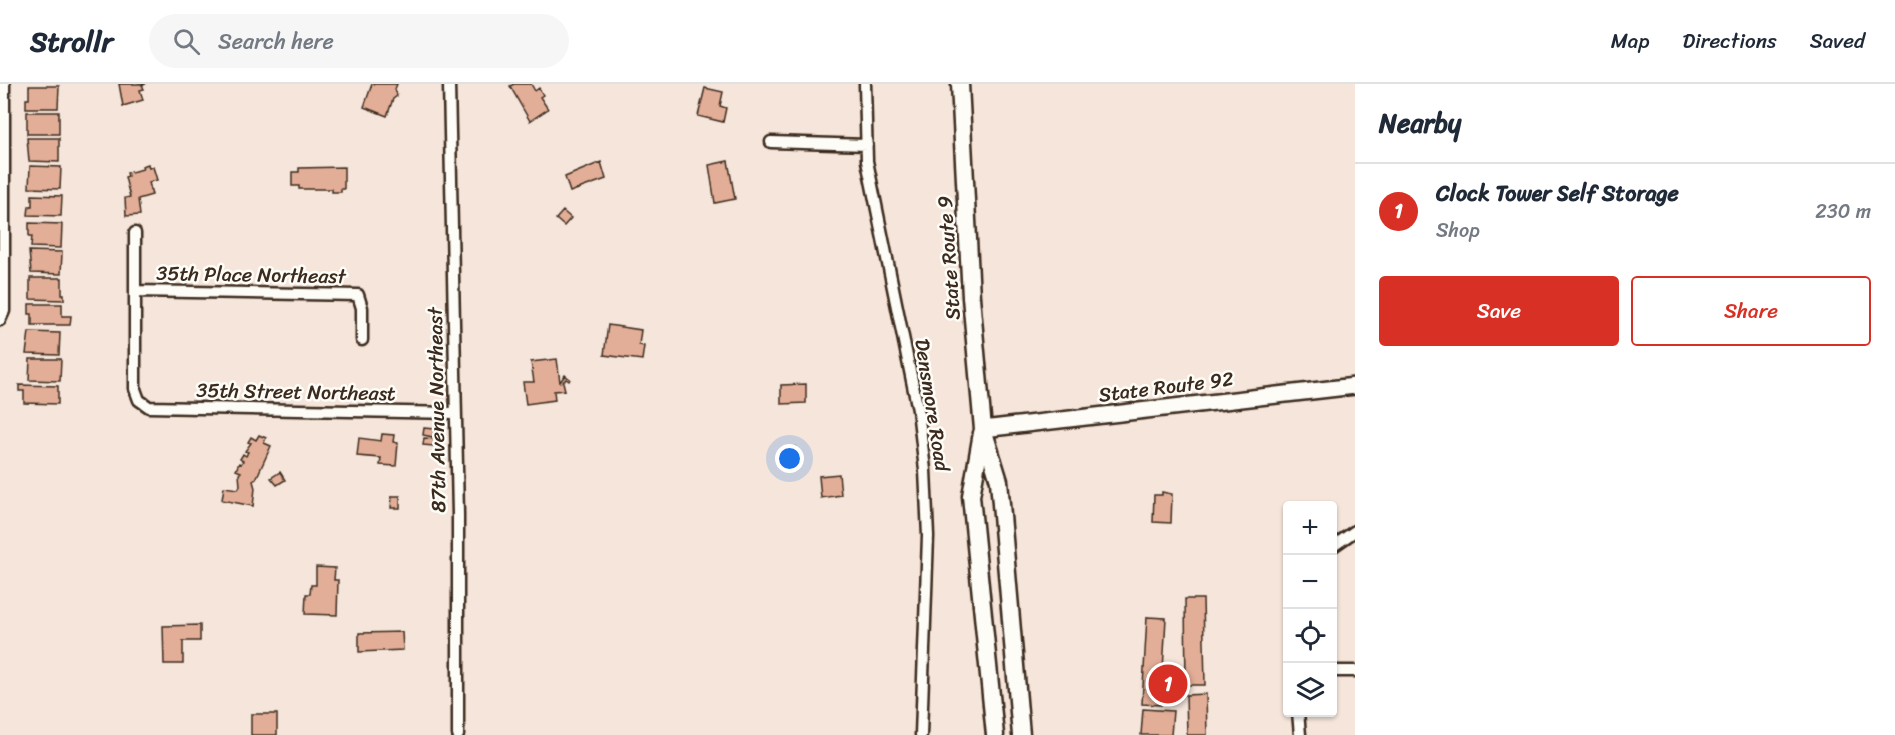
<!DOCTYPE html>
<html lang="en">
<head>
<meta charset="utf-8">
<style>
  :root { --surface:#fff; --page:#f6f6f7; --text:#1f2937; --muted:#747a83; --line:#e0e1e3; --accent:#d93025 }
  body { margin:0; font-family:Sriracha,sans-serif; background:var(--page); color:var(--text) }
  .controls { position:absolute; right:18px; bottom:18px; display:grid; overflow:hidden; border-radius:6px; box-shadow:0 2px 4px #0004 }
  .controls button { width:54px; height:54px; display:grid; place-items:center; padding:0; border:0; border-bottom:2px solid var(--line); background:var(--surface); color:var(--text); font:30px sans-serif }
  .you { position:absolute; left:790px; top:375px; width:21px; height:21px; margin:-15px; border:4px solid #fff; border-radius:50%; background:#1a73e8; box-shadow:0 0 0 9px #1a73e833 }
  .badge { display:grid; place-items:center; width:39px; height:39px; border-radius:50%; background:var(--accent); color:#fff; font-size:20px; font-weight:700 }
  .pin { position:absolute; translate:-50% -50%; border:3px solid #fff; box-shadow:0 2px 6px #0006 }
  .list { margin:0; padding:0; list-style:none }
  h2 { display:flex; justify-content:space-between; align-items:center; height:78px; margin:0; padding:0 24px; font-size:26px }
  h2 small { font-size:20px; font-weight:400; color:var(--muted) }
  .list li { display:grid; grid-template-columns:39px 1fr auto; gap:18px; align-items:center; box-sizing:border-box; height:96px; padding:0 24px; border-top:2px solid var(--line) }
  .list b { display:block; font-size:22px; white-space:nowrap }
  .list p { margin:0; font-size:20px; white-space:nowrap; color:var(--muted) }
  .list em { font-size:20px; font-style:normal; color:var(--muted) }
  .actions { display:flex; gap:12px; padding:18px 24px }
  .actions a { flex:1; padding:14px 0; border:2px solid var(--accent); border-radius:6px; text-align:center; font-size:21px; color:var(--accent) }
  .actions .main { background:var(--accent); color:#fff }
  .icon { flex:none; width:33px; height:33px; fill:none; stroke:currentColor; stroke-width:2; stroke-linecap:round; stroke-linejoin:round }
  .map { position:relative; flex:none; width:1355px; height:651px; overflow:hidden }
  header { display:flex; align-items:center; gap:36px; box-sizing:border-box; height:84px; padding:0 30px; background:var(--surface); border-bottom:2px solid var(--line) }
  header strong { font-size:28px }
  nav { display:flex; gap:33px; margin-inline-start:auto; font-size:21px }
  .search { width:420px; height:54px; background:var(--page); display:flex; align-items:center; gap:15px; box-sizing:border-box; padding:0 21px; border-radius:33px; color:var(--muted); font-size:22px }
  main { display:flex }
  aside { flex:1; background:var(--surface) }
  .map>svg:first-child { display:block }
  .building { fill:#e3ae97; stroke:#3b2a1e; stroke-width:1.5 }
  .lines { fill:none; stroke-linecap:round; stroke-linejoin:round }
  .street-casing { stroke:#3b2a1e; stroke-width:15 }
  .secondary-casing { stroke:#3b2a1e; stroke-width:20 }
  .primary-casing { stroke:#3b2a1e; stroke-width:21 }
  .street { stroke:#fdfcf7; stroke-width:10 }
  .secondary { stroke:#fdfcf7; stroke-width:15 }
  .primary { stroke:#fdfcf7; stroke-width:16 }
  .labels { text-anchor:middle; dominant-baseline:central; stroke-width:5; stroke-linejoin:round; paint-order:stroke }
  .street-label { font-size:20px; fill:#3b2a1e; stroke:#fdfcf7 }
</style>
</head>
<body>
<header>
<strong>Strollr</strong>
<div class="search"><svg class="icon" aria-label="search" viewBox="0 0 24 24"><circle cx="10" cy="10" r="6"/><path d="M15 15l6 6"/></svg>Search here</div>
<nav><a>Map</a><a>Directions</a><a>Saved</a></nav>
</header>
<main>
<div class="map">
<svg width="1355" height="651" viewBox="0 0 1355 651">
  <rect width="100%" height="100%" fill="#f5e5da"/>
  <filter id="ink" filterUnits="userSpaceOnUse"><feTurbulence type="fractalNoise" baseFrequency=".0167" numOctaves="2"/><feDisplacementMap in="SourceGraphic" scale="12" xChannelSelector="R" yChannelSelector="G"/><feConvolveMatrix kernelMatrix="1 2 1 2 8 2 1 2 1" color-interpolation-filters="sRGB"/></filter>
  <g filter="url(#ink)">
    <path class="building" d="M119 0H146L142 1 144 5 140 6 143 16 123 22Z
      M372 0H397L395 5 397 12 393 15 387 32 364 23Z
      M514 0H531L535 7 539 4 543 11 540 13 548 25 530 37 510 2Z
      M29 2H59L58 24H26V15H29Z
      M705 4 723 8 720 22 726 24 723 38 698 32Z
      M27 28H59V50H27Z
      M27 54H59V78L29 77Z
      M728 77 735 115 715 119 709 81Z
      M601 78 606 95 570 108 565 93Z
      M148 80 149 84 153 83 157 96 149 98 152 111 138 115 140 131 126 132 125 114 130 113 125 93 128 92 127 89 143 85 142 82Z
      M30 82 61 83 60 105 29 104Z
      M344 83V105H341V108H332V105H299V102H292V88H299V84Z
      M32 111 62 112 61 132 28 131 29 122H32Z
      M563 127 571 134 564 142 556 135Z
      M29 139 62 140 61 164 31 163 32 152H29Z
      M29 167 62 168 61 190 31 189Z
      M30 194H62V210H64V216L30 215Z
      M29 220H62V232H71L70 241H32V230H29Z
      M608 241 641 246 639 261 644 262 642 276 604 271Z
      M29 248 60 249 59 271 26 270Z
      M30 275H61L60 297 29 296Z
      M557 275 560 298 565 291 570 295 569 297 566 295 563 298 565 306 554 307 555 316 526 320 523 298H534L531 278Z
      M806 300V319L781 320V301Z
      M19 301 58 302V320L24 319V307H19Z
      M424 344 434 345 433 353 423 351Z
      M382 350 394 351 393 358 398 359 396 382 380 381 381 374 357 372 359 354 381 357Z
      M259 351 266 354 264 359 271 362 256 395 253 397 255 404 253 422 222 416 224 403 238 405 240 402 239 390 241 388 236 386 239 379 241 380 243 377 240 375 243 370 246 372 248 368 245 367 251 359 248 358 251 353 256 356Z
      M424 354 435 355 434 362 423 361Z
      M795 363 797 383 786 385 784 365Z
      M280 388 285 396 277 401 271 394Z
      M839 390 841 411 821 414 819 392Z
      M1162 408 1172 410 1171 439 1153 438 1154 411H1162Z
      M392 412H400V424H391Z
      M316 483 335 484 334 496H338L337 531 305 530 306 510H310L311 501H316Z
      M1185 515H1203L1205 601H1186Z
      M1147 533 1166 534 1161 621 1142 620Z
      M200 541V557H183V580H164L163 542Z
      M402 548 403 566 359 568V549Z
      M1206 610 1207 651H1187L1186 611Z
      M1143 625 1173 627 1171 651H1141Z
      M251 630H277V651H251Z"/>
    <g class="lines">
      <defs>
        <path id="street" d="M449 0 458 431V651
          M865 0 867 77 918 326 925 386 928 452 921 651
          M771 58 867 61
          M135 149V305L139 316 149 323 455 329
          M135 207 358 211 362 224V256
          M0 236 4 227V0
          M1332 463 1355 447
          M1332 587H1355
          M1298 628 1300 651"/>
        <path id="secondary" d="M983 345 1355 302"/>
        <path id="primary" d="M960 0 971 213 983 345 999 397 1021 651
          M982 349 971 412 995 651"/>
      </defs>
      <use href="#street" class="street-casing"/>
      <use href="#secondary" class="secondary-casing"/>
      <use href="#primary" class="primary-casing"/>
      <use href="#street" class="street"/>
      <use href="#secondary" class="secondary"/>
      <use href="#primary" class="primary"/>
    </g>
  </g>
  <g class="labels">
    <g class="street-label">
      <text transform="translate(949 174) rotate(-94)">State Route 9</text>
      <text transform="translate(251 191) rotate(1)">35th Place Northeast</text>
      <text transform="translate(1166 303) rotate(-7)">State Route 92</text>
      <text transform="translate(296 308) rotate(1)">35th Street Northeast</text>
      <text transform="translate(932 321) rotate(81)">Densmore Road</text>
      <text transform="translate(437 326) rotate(-91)">87th Avenue Northeast</text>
    </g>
  </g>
</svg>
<div class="controls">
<button>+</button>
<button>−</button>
<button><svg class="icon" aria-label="locate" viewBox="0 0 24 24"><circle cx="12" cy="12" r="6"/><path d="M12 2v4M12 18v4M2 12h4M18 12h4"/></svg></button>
<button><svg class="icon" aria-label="layers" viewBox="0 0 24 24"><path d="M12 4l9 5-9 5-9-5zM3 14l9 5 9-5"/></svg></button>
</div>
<div class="you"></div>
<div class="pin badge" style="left:1168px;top:600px">1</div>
</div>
<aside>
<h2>Nearby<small></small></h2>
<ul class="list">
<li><span class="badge">1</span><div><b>Clock Tower Self Storage</b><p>Shop</p></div><em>230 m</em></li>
</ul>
<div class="actions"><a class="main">Save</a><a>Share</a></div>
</aside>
</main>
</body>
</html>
